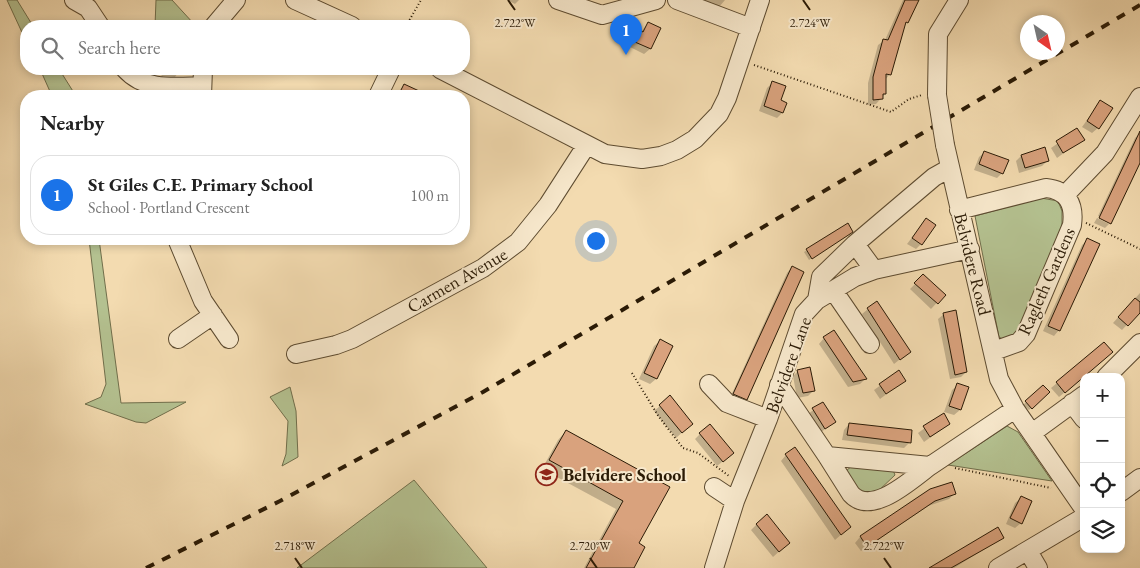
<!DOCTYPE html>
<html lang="en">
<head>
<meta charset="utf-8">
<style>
  :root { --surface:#fff; --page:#f2f2f2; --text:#222; --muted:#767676; --line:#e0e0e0; --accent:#1a73e8 }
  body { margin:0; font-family:"EB Garamond",serif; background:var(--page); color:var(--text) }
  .controls { position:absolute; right:15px; bottom:15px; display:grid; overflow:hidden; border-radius:10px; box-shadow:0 2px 8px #0003 }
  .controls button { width:45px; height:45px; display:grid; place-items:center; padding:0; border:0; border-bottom:1px solid var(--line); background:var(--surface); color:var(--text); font:25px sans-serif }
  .compass { position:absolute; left:1020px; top:15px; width:45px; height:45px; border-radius:50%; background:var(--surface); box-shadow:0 2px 8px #0003; rotate:146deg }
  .you { position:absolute; left:595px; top:240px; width:18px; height:18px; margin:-12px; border:4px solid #fff; border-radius:50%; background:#1a73e8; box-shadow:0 0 0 8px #1a73e833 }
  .badge { display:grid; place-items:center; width:32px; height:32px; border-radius:50%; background:var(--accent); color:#fff; font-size:16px; font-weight:700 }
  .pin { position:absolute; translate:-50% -41px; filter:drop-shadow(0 1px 2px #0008) }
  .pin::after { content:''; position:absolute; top:26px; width:18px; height:15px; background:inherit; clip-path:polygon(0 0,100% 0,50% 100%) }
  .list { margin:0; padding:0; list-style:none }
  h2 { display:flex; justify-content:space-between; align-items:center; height:65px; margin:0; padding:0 20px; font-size:21px }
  h2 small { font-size:16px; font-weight:400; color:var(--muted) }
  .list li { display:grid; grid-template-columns:32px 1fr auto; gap:15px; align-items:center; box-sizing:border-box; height:80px; margin:0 10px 10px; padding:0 10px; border:1px solid var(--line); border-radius:20px }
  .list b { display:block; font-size:19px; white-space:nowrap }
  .list p { margin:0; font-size:16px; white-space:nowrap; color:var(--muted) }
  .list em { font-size:16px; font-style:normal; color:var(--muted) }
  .icon { flex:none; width:28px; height:28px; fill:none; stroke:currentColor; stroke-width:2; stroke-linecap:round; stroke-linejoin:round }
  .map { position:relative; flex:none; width:1140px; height:568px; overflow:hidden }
  .search { position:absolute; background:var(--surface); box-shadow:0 2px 8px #0003; left:20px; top:20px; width:450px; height:55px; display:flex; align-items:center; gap:12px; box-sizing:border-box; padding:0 18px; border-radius:20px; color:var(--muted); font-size:19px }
  .panel { position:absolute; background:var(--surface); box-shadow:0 2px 8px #0003; left:20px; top:90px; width:450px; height:155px; border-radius:20px }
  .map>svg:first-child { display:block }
  .green { fill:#b4c190; stroke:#706e4b }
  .shadow { fill:#0003 }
  .building { fill:#d9a27d; stroke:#2b1b06 }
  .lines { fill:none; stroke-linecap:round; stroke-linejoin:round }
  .minor-casing { stroke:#5d4b30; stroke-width:20 }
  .path { stroke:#2b1b06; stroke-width:2; stroke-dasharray:1 2.5; stroke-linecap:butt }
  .minor { stroke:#f7e8cc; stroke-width:18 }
  .rail { stroke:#2b1b06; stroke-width:4; stroke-dasharray:9 9; stroke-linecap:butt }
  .minor-bridge-casing { stroke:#5d4b30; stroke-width:20; stroke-linecap:butt }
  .minor-bridge { stroke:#f7e8cc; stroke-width:18 }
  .ticks { fill:none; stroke:#2b1b06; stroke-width:2 }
  .labels { text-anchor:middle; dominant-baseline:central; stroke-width:4; stroke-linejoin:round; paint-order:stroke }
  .street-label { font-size:18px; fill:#2b1b06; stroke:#f7e8cc }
  .poi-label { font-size:18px; font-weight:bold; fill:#2b1b06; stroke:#f7e8cc; text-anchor:start }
  .ticks-label { font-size:12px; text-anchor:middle; fill:#2b1b06; stroke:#f7e8cc; stroke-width:4; stroke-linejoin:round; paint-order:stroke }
</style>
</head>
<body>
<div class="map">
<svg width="1140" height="568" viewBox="0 0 1140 568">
  <rect width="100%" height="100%" fill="#f3dbb0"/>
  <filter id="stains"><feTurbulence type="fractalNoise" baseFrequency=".004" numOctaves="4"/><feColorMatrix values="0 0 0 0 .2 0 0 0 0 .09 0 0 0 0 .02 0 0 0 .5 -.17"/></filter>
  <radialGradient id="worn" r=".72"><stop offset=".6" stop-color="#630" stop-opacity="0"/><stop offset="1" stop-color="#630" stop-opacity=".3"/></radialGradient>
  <path class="green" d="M7 0H17L33 26H26V41Z
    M156 0H172L194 24 192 26H186L181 23 178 26H155Z
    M40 69H59L76 96H52Z
    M1041 198 1058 201 1062 211V234L1021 334 1008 342 999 337 975 216Z
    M89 239H99L121 403 186 402 146 423 136 422 85 404 101 397 106 384Z
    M290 387 296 411 298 457 282 466 286 454 288 421 270 397Z
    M1007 426 1018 432 1052 481 948 465Z
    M853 465 893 470 895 475 875 494H860L846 471Z
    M414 480 487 568H297Z"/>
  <path class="shadow" d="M507 0H519L515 4Z
    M701 0H725L719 7Z
    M903 0H918L904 26 890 74 885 80V94L876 104 868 105V83L878 45 885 40Z
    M648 23 659 29 650 49 644 54 624 44 634 29 641 32Z
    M163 69H181L175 77 163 76 161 78Z
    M773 82 782 113 777 118 759 111 767 88Z
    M404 85 422 94 421 96H396Z
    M1101 101 1098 128 1092 133 1082 127Z
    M1077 130 1083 139 1057 158 1051 148Z
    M1140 133V161L1110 222 1098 216 1135 138Z
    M985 152 1002 173 997 178 974 170 979 157Z
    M1021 156 1047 161 1042 166 1019 173 1016 161Z
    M1097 218 1109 224 1105 228 1094 223Z
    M926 219 921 244 916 249 907 244Z
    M849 234 809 260 804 252 807 250Z
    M1087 240 1059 330 1054 336 1043 331 1082 245Z
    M792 267 746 399 741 404 729 400 787 273Z
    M923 276 944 295 931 309 910 289Z
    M1140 293V311L1122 330 1113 323Z
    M868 309 909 352 894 364 862 314Z
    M944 314 966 372 961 377 950 379 938 319Z
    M824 338 865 379 860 384 848 387 819 344Z
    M660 341 671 346 656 379 650 384 639 379 654 346Z
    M1106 358 1059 397 1051 388 1057 383Z
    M798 371 814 390 808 396 797 398 793 376Z
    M899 372 904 381 880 399 874 390Z
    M958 385 968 388 960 410 954 415 944 412 952 390Z
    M1043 386 1048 392 1029 410 1023 405Z
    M822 403 834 422 820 433 807 415Z
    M660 406 686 429 676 438 654 411Z
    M943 415 949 424 924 442 918 433Z
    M849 424 910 442 904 448 842 440 844 430Z
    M566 431 668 487 637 544 632 568H584L616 509 542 469 558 440Z
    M700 434 727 458 717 466 695 439Z
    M786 455 850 527 835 540 781 461Z
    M931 490 954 494 949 499 928 506 861 551 855 543 860 537Z
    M1021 498V523L1015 528 1006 524 1015 503Z
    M757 524 783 548 773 557 751 530Z
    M1002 538 954 568H930Z"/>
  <path class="building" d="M905 0H919L908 23 906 22 891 75 886 74V94H883V99L873 100V77L883 39 888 40Z
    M648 22 661 28 651 49 628 39 633 27 643 32Z
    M772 81 786 86 781 100 787 103 783 113 764 106Z
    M404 84 430 96H398Z
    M1100 100 1113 108 1099 129 1087 121Z
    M1077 128 1085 140 1063 153 1056 141Z
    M1140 131V163L1111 224 1099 218Z
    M1045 147 1049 161 1025 168 1021 155Z
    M984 151 1009 160 1003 174 979 164Z
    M926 218 936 225 922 245 912 238Z
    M848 223 853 232 812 259 806 249Z
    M1087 238 1100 244 1060 331 1048 326Z
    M792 266 804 272 747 400 733 394Z
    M923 274 946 295 938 304 914 283Z
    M1135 298 1140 302V313L1128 326 1118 317Z
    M877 301 911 352 900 360 867 308Z
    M956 310 967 372 955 375 943 313Z
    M834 330 854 360 867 379 853 382 823 337Z
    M660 339 673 346 657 379 644 373Z
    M1104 342 1113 352 1065 393 1056 382Z
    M810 367 815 391 803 393 797 370Z
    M899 370 906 381 886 394 879 384Z
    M957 383 969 387 961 410 949 406Z
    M1043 385 1050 392 1032 409 1025 401Z
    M670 395 693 424 682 433 659 405Z
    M823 402 836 422 825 429 812 408Z
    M944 413 950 424 930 437 923 426Z
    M849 423 912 430 911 443 847 435Z
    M710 424 734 453 723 462 699 433Z
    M566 430 670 487 639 543 645 547 634 568H586L623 501 549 460Z
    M795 447 851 527 841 535 785 454Z
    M952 482 956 494 935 501 867 547 860 536 930 489Z
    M1021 496 1032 501 1022 524 1010 518Z
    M767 514 790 543 779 552 756 524Z
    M998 527 1004 538 951 568H929Z"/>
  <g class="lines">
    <defs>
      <path id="minor" d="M74 0 88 8 100 26
        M295 0 352 26
        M558 0 602 15 656 0
        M677 0 751 28
        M214 26 236 0
        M125 69C145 91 173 87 201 86
        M440 69 605 154 642 159 661 156 677 150 695 139 719 114 727 98 760 0
        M937 95 938 34 959 0
        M202 96 203 69
        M378 96 391 69
        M945 145 999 379 1015 409 1084 509
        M1066 194 1105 153 1140 97
        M959 210 1046 188C1067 190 1075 204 1072 225L1026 334 1019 342 994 351
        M177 239 203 301 229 339
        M855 244 874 270
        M833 290 870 344
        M817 300 821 277 855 244 934 177 950 168
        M178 339 213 315
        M296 354 336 345 352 339 483 268 518 242 548 205 586 146
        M1106 377 1140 343
        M709 384 727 403 768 419
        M779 385 827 456 930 466 1015 409
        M1072 403 1084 419
        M1032 433 1084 395
        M827 456 851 494C872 517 912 479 930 466
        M714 487 735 501
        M1121 492 1140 478
        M1028 551 1038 568
        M714 568 735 501 768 419 804 314 817 300 855 277 874 270 970 249
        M998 568 1084 517"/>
    </defs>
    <use href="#minor" class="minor-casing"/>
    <path class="path" d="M406 26 421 0
      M754 65 891 112 909 99 922 95
      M1086 223 1140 249
      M632 373 659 417 683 448 698 453 729 476
      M955 468 1051 488"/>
    <use href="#minor" class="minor"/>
    <path class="rail" d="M146 568 280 501 483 392 1140 5"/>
    <defs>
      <path id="minor-bridge" d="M937 95 945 145"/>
    </defs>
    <use href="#minor-bridge" class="minor-bridge-casing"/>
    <use href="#minor-bridge" class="minor-bridge"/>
  </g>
  <path class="ticks" d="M508 0 515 10M803 0 810 10M295 558 302 568M590 558 597 568M884 558 891 568"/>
  <defs>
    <symbol id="school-ring" viewBox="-11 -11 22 22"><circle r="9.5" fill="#f7e8cc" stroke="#8f2418" stroke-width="1.5"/><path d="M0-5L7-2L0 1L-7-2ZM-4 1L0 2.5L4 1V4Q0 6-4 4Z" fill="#8f2418"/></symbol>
  </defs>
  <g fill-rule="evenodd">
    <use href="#school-ring" x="534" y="462" width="25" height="25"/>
  </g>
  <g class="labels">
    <g class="street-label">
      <text transform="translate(973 264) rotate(76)">Belvidere Road</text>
      <text transform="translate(457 280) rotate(-30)">Carmen Avenue</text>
      <text transform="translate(1046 281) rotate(-66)">Ragleth Gardens</text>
      <text transform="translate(788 365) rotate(-70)">Belvidere Lane</text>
    </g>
    <g class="poi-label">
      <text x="563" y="474">Belvidere School</text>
    </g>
  </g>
  <g class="ticks-label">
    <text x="515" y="27">2.722°W</text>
    <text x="810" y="27">2.724°W</text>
    <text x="295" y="550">2.718°W</text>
    <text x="590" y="550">2.720°W</text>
    <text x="884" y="550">2.722°W</text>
  </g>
  <rect width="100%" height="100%" filter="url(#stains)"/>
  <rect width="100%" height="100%" fill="url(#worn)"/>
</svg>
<div class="controls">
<button>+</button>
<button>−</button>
<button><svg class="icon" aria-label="locate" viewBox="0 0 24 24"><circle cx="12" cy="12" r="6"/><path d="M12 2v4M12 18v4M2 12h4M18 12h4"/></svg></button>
<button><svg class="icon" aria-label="layers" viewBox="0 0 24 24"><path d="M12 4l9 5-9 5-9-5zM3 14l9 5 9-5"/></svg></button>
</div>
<svg class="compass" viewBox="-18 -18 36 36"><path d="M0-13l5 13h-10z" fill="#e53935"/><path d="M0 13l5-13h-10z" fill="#767676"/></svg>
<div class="you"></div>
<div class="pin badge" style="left:626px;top:55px">1</div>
<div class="search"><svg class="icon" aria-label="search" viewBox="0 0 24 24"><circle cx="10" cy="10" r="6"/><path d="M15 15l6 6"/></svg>Search here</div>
<section class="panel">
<h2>Nearby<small></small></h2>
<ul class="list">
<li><span class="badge">1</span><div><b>St Giles C.E. Primary School</b><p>School · Portland Crescent</p></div><em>100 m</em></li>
</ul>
</section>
</div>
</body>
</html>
